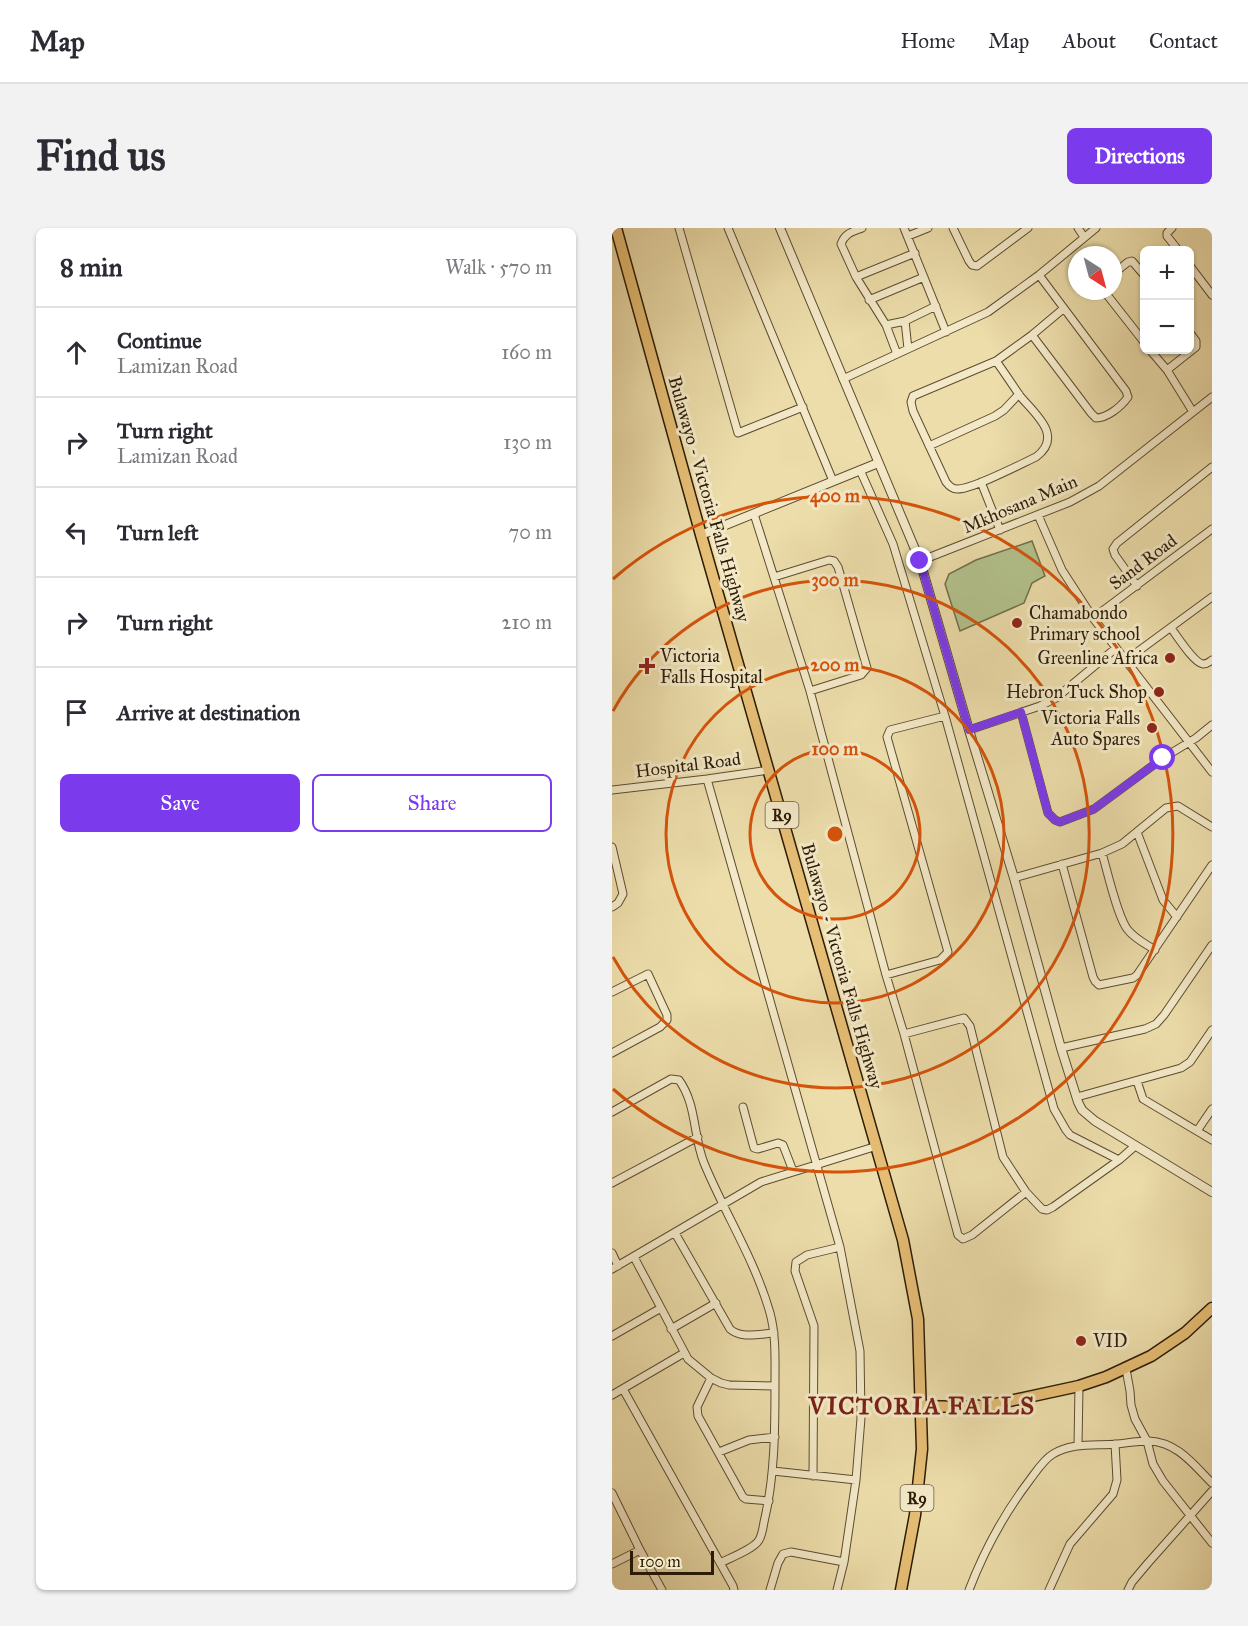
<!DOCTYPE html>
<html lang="en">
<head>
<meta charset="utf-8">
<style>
  :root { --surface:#fff; --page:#f2f2f3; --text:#2b2b33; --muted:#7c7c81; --line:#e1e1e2; --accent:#7c3aed }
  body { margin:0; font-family:"IM FELL Great Primer",serif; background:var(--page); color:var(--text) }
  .controls { position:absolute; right:18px; top:18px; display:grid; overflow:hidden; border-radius:9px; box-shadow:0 2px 4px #0004 }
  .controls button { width:54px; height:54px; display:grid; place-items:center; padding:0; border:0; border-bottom:2px solid var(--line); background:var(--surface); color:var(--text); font:30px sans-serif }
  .compass { position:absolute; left:456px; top:18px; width:54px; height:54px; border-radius:50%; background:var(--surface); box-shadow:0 2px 4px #0004; rotate:144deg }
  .scale { position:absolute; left:18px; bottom:15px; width:84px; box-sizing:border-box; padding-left:6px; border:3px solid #2c1c06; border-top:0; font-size:16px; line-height:21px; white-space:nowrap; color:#2c1c06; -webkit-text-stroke:4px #f3e9c8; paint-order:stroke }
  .stop { position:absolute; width:18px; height:18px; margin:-14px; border:4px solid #7c3aed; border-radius:50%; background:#fff }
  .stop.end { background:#7c3aed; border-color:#fff; box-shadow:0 2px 6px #0008 }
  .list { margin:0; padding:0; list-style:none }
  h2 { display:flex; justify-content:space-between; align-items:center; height:78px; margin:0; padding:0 24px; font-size:26px }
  h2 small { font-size:20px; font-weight:400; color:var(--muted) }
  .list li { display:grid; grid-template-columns:39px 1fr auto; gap:18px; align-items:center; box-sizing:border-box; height:90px; padding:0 24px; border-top:2px solid var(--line) }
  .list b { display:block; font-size:22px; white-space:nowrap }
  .list p { margin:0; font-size:20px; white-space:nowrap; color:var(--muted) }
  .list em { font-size:20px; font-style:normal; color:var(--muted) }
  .actions { display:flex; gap:12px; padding:18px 24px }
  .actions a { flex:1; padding:14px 0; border:2px solid var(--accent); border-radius:9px; text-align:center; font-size:21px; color:var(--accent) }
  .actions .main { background:var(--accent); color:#fff }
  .icon { flex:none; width:33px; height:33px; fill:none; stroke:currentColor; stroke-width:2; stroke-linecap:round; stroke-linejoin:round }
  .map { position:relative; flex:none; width:600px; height:1362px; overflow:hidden; border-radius:9px }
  header { display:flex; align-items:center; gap:36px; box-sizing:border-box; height:84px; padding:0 30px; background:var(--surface); border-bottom:2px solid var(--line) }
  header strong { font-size:28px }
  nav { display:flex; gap:33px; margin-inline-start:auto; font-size:21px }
  .intro { display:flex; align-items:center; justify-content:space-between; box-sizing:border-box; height:144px; padding:0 36px }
  h1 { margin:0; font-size:42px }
  .button { padding:15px 27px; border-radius:9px; background:var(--accent); color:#fff; font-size:21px; font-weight:700 }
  main { display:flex; gap:36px; padding:0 36px }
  aside { flex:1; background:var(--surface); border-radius:9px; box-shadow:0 2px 4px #0004 }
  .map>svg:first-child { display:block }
  .green { fill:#b3c28c; stroke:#706f49; stroke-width:1.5 }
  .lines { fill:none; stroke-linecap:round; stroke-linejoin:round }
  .minor-casing { stroke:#5c4c2f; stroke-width:9 }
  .tertiary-casing { stroke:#5c4c2f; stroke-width:10 }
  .primary-casing { stroke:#2c1c06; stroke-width:13 }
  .trunk-casing { stroke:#2c1c06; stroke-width:13 }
  .minor { stroke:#f3e9c8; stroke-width:7 }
  .tertiary { stroke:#f3e9c8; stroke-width:8 }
  .primary { stroke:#e6be75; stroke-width:10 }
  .trunk { stroke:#e6be75; stroke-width:10 }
  .route { stroke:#7c3aed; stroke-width:8 }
  .ring { fill:none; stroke:#d5530b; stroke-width:3 }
  .poi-dot { fill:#8f2418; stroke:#f3e9c8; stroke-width:2 }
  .labels { text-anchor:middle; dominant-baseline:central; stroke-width:6; stroke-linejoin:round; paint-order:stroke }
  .shield { fill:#f3e9c8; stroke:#685a40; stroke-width:1.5 }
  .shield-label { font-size:16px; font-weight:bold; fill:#2c1c06 }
  .street-label { font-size:18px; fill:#2c1c06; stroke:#f3e9c8 }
  .poi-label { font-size:18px; fill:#2c1c06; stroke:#f3e9c8; text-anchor:start }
  .district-label { font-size:24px; font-weight:bold; letter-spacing:1.5px; fill:#7a1f14; stroke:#f3e9c8 }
  .centre { fill:#d5530b; stroke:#f3e9c8; stroke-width:3 }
  .ring-label { font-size:18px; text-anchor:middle; font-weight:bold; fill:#d5530b; stroke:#f3e9c8; stroke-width:6; stroke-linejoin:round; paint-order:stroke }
</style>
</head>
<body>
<header>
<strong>Map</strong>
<nav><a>Home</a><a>Map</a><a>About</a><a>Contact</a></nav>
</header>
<div class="intro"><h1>Find us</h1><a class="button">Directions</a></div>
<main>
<aside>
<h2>8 min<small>Walk · 570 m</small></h2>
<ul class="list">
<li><svg class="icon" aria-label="ahead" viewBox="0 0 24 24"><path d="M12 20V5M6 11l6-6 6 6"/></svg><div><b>Continue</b><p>Lamizan Road</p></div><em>160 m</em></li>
<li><svg class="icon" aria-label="right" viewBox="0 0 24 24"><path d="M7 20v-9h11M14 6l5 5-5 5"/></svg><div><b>Turn right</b><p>Lamizan Road</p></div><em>130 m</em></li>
<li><svg class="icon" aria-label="left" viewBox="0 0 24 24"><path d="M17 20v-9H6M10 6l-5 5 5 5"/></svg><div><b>Turn left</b></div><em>70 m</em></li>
<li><svg class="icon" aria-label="right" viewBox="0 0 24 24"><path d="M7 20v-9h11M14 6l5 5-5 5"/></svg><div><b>Turn right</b></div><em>210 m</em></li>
<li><svg class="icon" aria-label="arrive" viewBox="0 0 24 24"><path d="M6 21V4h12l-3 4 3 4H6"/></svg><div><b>Arrive at destination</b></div></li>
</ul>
<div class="actions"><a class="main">Save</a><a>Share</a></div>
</aside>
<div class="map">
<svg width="600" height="1362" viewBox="0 0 600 1362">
  <rect width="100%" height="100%" fill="#ecddaa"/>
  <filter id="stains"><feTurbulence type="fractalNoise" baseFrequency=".00333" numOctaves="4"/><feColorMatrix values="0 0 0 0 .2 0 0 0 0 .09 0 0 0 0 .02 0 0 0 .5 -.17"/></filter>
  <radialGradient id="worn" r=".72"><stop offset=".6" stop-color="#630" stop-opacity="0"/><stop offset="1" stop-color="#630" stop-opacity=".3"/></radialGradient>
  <path class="green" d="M420 313 433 348 420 355 412 375 348 403 333 356 337 346 364 332Z"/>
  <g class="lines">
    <defs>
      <path id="minor" d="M67 0 126 205 191 179
        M116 0 221 253
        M250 0C240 4 233 5 229 16L244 49 274 97 285 126
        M292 0 334 104
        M341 0 357 33 360 37 365 38 416 0
        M466 0 472 9
        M560 0 555 5V8L566 22
        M296 8 316 0
        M578 38 600 67
        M501 46 516 34 520 33 532 47
        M244 49 303 25
        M492 63 532 114
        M257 72 312 49
        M293 93 296 121
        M274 97 293 93 324 78
        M420 107 479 185 484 190C495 190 509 179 516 169L514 163 427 47
        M538 122 555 142 581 184
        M384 133C392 144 400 156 408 168 423 186 452 208 424 229 409 236 359 262 345 261 340 261 337 258 334 254L301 183 299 174 301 168 384 133 420 107 451 81
        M555 142 584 119V113L578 105
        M231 151 376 84 427 47 484 0
        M317 218 383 188 392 182 407 166
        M248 242 281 316 333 488 442 881 454 902 458 907 507 932
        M369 254 388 302
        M142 286 198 463 274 747 292 806 346 1007 351 1011 360 1007 414 964
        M426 287 450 342 481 390 600 544
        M308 333 458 274 487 258 600 169
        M162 349 217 332 222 333 226 339 255 440 249 447 198 463
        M525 358 503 327 501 321 505 315 600 239
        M481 390 600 301
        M559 400C565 408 582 435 591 436 596 436 597 434 600 432
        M513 433 600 369
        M409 484 436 585 443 592 448 594 482 581 551 530 584 510 600 497
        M357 502 428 478 444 470 504 420
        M95 551 228 1019 248 1123 249 1190 244 1252 232 1334 225 1362
        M0 562 95 551 157 542
        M525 604 551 672 565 689
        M0 619 11 666 6 675 0 679
        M490 625C495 642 506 691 516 702 523 711 534 716 543 722
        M450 636 481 749 483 753 487 757 521 750 525 747 600 637
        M402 650 490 625 510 616 554 580 566 578 600 599
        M274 747 328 732 336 724 275 509 278 502 333 488
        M0 764 36 746 55 787V792L48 799 0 825
        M292 806 352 790 358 798 391 929 414 964 430 981 435 982 441 979 507 932 523 918
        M449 820 533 801 544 796 552 787 600 717
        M525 853 531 871 600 912
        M465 869 569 840 578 834 600 802
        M131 879 142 920 146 921 166 915 171 917 181 943
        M0 884 59 851 67 852C85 877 81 908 92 935 113 986 143 1032 158 1085 164 1107 163 1131 163 1153 163 1201 163 1248 152 1294 151 1300 150 1307 147 1312 142 1321 118 1330 108 1335
        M585 903 600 881
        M0 955 86 909
        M63 1005 118 1101C129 1111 147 1106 162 1105
        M0 1025 6 1038
        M22 1029 76 1131 99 1150 109 1155 117 1157 163 1158
        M0 1041 149 954 265 918
        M59 1101 104 1075
        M0 1108 49 1080
        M514 1141 518 1163 519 1177 523 1191 535 1213 541 1236 551 1253 600 1315
        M99 1150 85 1179 86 1188 131 1269 134 1271 157 1273
        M11 1161 121 1358 122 1362
        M0 1167 72 1125
        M466 1218 467 1158
        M107 1224 137 1212 163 1209
        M161 1243 244 1252
        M201 1248 202 1098 183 1043 184 1034 195 1027 228 1019
        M0 1265 28 1322 50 1362
        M0 1336 28 1322
        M158 1362 166 1335 171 1326 179 1324 232 1334
        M357 1362C372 1323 392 1286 417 1253 424 1244 431 1232 441 1226 460 1214 484 1218 505 1216 515 1215 526 1213 537 1213 565 1214 581 1236 600 1255
        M437 1362 458 1316 501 1266 505 1252 503 1216
        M516 1362 520 1354 536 1335 600 1263"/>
      <path id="tertiary" d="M168 0 308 333 357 502 402 650 449 820 466 874 470 882 483 893 600 964
        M89 307 266 235"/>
      <path id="primary" d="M310 1178 349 1179 379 1177 467 1158 494 1149 539 1128 573 1105 600 1080"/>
      <path id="trunk" d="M4 0 89 307 291 1012 306 1091 310 1221 303 1287 289 1362"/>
    </defs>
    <use href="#minor" class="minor-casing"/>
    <use href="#tertiary" class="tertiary-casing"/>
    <use href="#primary" class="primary-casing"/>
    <use href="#trunk" class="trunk-casing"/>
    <use href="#minor" class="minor"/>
    <use href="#tertiary" class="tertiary"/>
    <use href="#primary" class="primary"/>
    <use href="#trunk" class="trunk"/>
  </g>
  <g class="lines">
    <path class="route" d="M308 333 357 502 409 484 436 585 443 592 448 594 482 581 551 530"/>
  </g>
  <g class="ring">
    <circle cx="223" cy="606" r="85"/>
    <circle cx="223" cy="606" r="169"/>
    <path d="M1 483A254 254 0 1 1 1 729"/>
    <path d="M1 351A338 338 0 1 1 1 861"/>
  </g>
  <g class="poi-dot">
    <circle cx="405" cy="395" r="6"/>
    <circle cx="558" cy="430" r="6"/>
    <path d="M32 429h6v6h6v6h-6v6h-6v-6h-6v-6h6z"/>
    <circle cx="547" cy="464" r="6"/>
    <circle cx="540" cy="500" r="6"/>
    <circle cx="469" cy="1113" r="6"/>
  </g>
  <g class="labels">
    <g class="shield">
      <rect x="153.5" y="574" width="33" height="26" rx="4.5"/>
      <rect x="288.5" y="1257" width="33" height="26" rx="4.5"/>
    </g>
    <g class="shield-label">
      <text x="170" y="587">R9</text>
      <text x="305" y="1270">R9</text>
    </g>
    <g class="street-label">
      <text transform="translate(97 271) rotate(74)">Bulawayo - Victoria Falls Highway</text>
      <text transform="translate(408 276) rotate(-23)">Mkhosana Main</text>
      <text transform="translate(531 334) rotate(-37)">Sand Road</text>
      <text transform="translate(76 537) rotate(-7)">Hospital Road</text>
      <text transform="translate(230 738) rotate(74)">Bulawayo - Victoria Falls Highway</text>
    </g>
    <g class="poi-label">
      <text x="417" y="385">Chamabondo<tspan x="417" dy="21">Primary school</tspan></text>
      <text x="48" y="428">Victoria<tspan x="48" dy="21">Falls Hospital</tspan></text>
      <text x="546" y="430" text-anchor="end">Greenline Africa</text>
      <text x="535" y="464" text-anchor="end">Hebron Tuck Shop</text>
      <text x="528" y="490" text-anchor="end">Victoria Falls<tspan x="528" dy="21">Auto Spares</tspan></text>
      <text x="481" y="1113">VID</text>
    </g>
    <g class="district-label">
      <text x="310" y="1178">VICTORIA FALLS</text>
    </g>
  </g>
  <circle cx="223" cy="606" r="9" class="centre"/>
  <g class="ring-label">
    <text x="223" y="274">400 m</text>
    <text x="223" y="358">300 m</text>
    <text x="223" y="443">200 m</text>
    <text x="223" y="527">100 m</text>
  </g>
  <rect width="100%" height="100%" filter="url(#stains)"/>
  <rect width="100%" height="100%" fill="url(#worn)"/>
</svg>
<div class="controls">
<button>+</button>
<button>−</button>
</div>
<svg class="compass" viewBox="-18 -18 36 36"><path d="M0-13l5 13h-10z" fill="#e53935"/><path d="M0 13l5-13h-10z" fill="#7c7c81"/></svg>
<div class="scale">100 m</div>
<div class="stop" style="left:551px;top:530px"></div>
<div class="stop end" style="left:308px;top:333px"></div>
</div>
</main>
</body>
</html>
